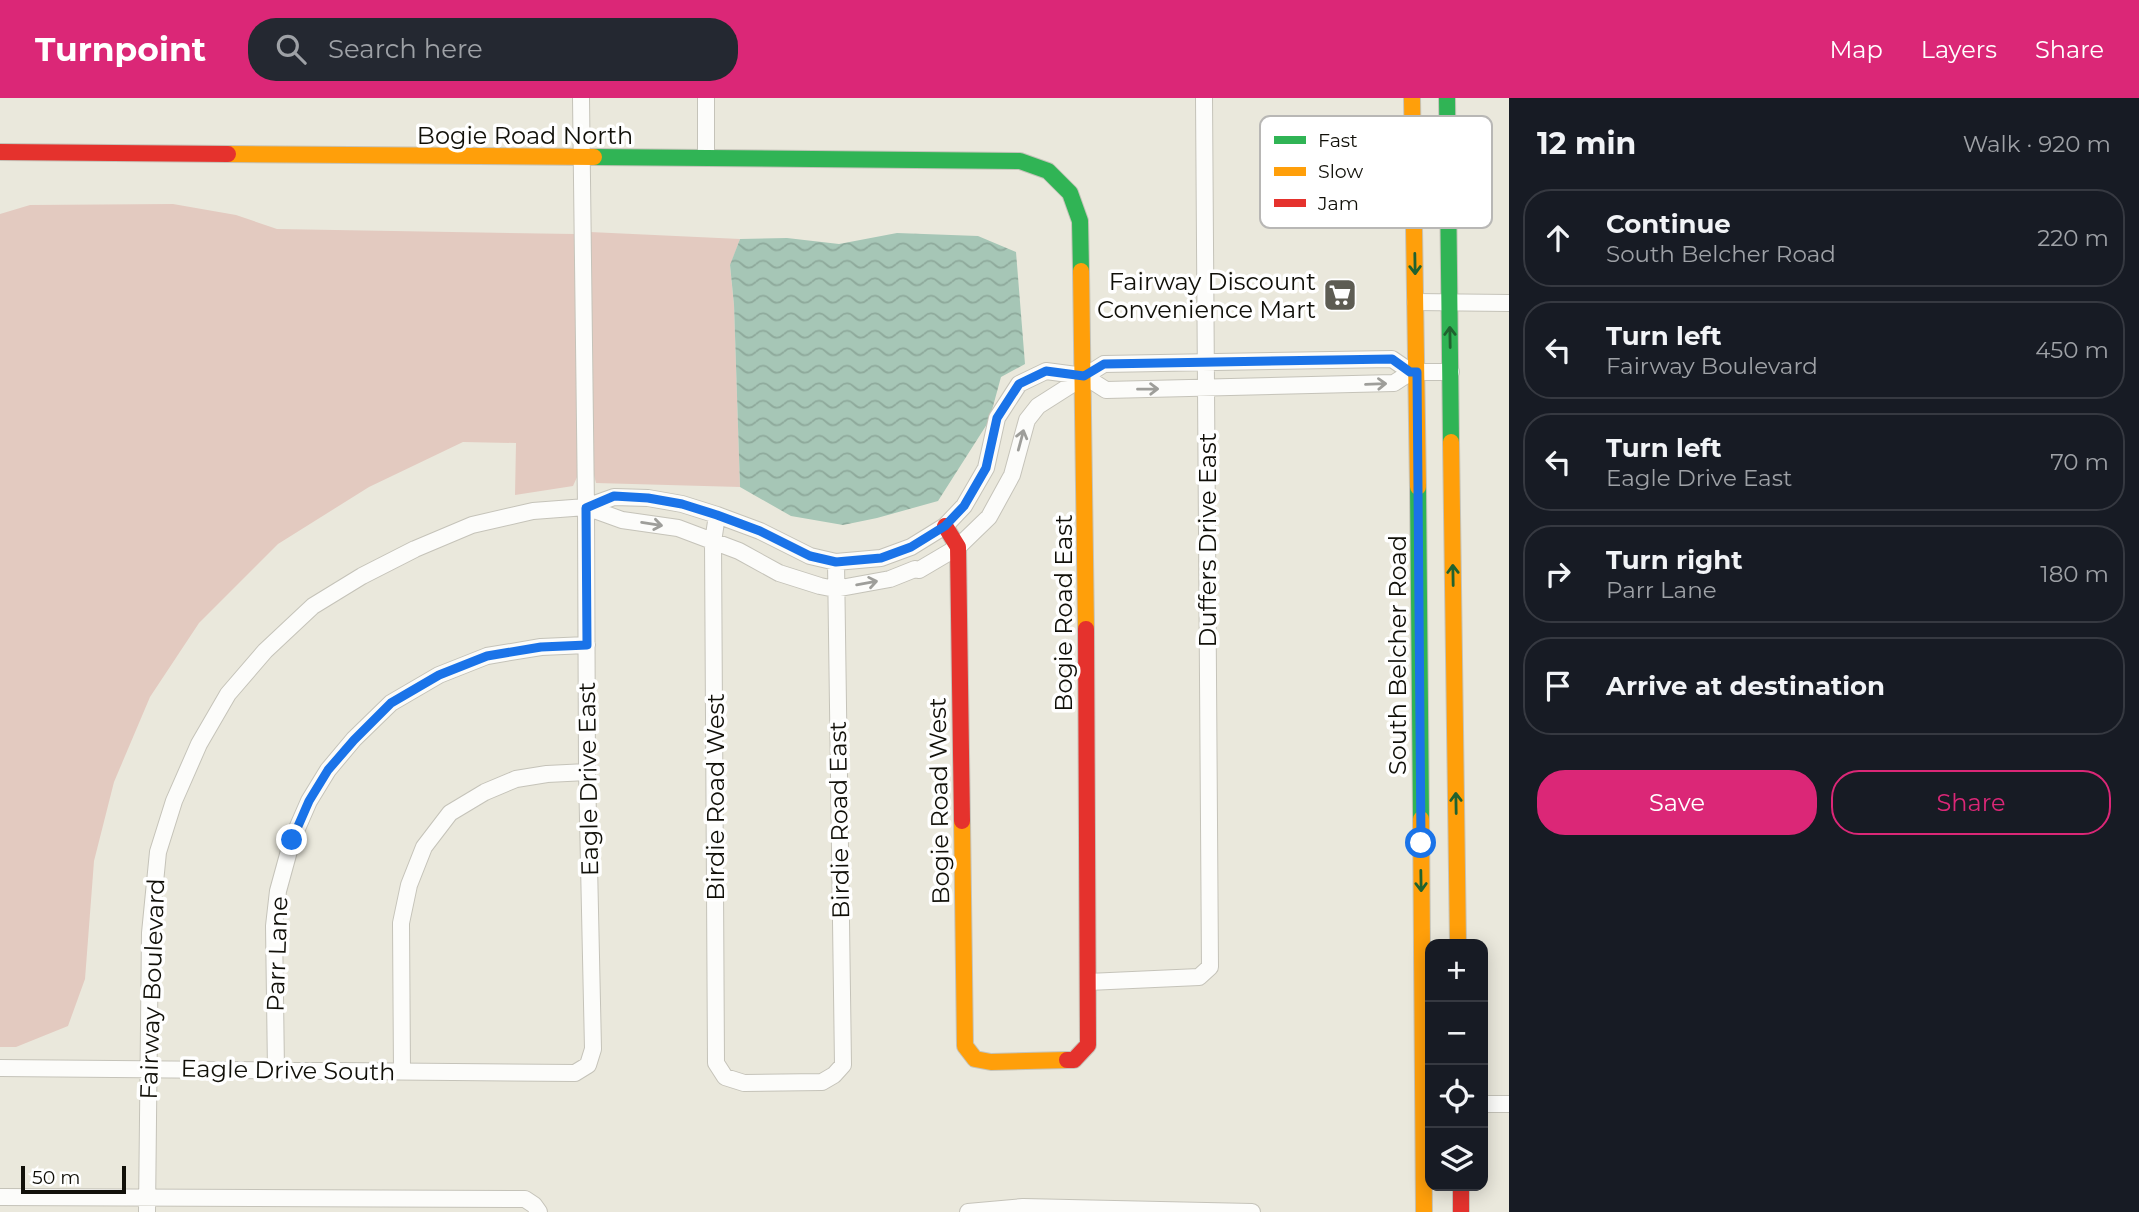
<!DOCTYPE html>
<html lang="en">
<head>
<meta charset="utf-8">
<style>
  :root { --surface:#171b24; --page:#242831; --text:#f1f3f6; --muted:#9ea1a6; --line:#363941; --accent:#db2777 }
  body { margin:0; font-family:Montserrat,sans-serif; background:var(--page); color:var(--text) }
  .controls { position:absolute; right:21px; bottom:21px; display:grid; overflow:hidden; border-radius:14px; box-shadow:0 4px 18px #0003 }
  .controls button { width:63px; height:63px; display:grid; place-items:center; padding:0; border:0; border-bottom:2px solid var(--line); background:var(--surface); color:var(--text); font:35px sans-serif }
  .scale { position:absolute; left:21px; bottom:18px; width:105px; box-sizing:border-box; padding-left:7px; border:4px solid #111009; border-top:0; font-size:19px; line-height:24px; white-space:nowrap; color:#111009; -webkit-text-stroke:5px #fff; paint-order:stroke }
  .stop { position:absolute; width:21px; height:21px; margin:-16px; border:5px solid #1a73e8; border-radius:50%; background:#fff }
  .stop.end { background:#1a73e8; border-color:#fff; box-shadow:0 2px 7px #0008 }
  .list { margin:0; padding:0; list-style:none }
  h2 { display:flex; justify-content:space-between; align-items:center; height:91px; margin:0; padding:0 28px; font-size:30px }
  h2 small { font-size:23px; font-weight:400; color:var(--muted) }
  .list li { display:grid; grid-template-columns:46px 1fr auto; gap:21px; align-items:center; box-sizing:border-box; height:98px; margin:0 14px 14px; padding:0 14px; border:2px solid var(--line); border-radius:28px }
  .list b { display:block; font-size:26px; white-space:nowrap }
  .list p { margin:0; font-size:23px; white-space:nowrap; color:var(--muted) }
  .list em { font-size:23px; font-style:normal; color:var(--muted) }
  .actions { display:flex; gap:14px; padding:21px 28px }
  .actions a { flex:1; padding:16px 0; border:2px solid var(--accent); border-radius:28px; text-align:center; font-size:24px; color:var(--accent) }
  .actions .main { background:var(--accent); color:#fff }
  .icon { flex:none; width:38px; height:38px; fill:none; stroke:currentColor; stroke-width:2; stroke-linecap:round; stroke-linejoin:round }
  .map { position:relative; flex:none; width:1509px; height:1114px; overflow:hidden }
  header { display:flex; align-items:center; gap:42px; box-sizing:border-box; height:98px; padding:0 35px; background:var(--accent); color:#fff }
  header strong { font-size:33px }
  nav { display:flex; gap:38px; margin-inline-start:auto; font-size:24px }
  .search { width:490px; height:63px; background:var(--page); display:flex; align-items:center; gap:18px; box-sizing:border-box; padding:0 24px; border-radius:28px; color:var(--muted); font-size:26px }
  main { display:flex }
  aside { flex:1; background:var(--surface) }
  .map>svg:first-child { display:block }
  .green { fill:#e3cac0 }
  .water { fill:url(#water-waves) }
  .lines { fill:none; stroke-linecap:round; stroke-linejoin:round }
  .street-casing { stroke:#c5c3b9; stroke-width:18 }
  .fast-casing { stroke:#c5c3b9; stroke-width:18 }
  .slow-casing { stroke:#c5c3b9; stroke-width:18 }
  .jam-casing { stroke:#c5c3b9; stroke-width:18 }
  .street { stroke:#fcfcfa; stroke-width:16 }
  .fast { stroke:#30b455; stroke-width:16 }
  .slow { stroke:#ff9f0a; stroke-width:16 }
  .jam { stroke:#e5322d; stroke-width:16 }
  .oneway { stroke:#20622f }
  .oneway2 { stroke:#9e9e9a }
  .route { stroke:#1a73e8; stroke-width:9 }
  .labels { text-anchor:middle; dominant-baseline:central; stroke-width:7; stroke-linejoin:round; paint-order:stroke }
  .street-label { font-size:24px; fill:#111009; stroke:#fff }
  .poi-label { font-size:24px; fill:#111009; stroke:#fff; text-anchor:end }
  .key { fill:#fff; stroke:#b8b7b5; stroke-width:2 }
  .key-label { font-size:19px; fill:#111009 }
</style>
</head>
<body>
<header>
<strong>Turnpoint</strong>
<div class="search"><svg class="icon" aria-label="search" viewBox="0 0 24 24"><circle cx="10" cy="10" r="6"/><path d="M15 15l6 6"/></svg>Search here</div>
<nav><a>Map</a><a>Layers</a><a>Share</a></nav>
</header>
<main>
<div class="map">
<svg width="1509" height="1114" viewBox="0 0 1509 1114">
  <defs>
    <pattern id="water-waves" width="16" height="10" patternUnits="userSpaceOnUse" patternTransform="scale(1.75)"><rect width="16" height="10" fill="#a6c6b6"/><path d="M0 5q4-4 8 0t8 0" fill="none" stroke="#8ea99b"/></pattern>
  </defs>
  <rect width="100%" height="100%" fill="#eae8dc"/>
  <path class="green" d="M173 106 236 117 277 131 575 136 578 377 573 388 515 397 516 345 463 344 369 389 278 446 199 525 150 599 114 684 94 763 85 881 68 928 16 949H0V116L30 107Z
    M590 134 740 141 730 168 734 207 740 389 596 385 593 373Z"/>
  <path class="water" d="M897 135 978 138 1016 154 1025 266 1001 279 989 323 938 403 877 420 843 427 791 418 740 389 734 207 730 167 740 141 787 140 839 146Z"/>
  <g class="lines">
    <defs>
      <path id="street" d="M706 0V60
        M1415 204 1509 205
        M586 409 622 422 678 430 739 453 779 475 820 488 835 491 890 481 915 471 919 472 958 449 989 419 1012 377 1027 322 1038 308 1104 266 1392 261 1411 274H1451
        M717 417 713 444 716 965 725 979 744 985 822 984 834 977 843 967 836 464
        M1088 884 1199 879 1210 869 1204 0
        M0 970 575 975 588 967 593 951 587 674 586 409 581 0
        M276 972 274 828 278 793 292 742 309 703 328 672 354 641 391 605 439 577 487 558 541 549 587 547
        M402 974 401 825 409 787 424 749 450 715 485 694 516 681 547 676 587 674
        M1483 1006H1509
        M0 1099 525 1101 534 1107 539 1114
        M147 1114 150 835 158 754 174 703 199 646 228 596 265 553 313 508 362 478 415 451 472 427 533 413 586 409 614 399 648 400 682 406 717 417 760 433 810 458 836 464 881 460 911 449 945 428 964 408 986 370 997 320 1019 286 1046 273 1084 278 1106 292 1394 285 1411 274
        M968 1114 1023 1109 1252 1114"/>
      <path id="fast" d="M1447 0 1451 344
        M594 59 1020 63 1048 73 1070 95 1080 123 1081 173
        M1418 389 1421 721"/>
      <path id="slow" d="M1412 0 1418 389
        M228 56 594 59
        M1081 173 1086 531
        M1451 344 1458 846
        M1421 721 1424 1114
        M962 723 965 948 975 961 991 964 1067 962"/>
      <path id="jam" d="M0 54 228 56
        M945 428 958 449 962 723
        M1067 962H1074L1088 947 1086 531
        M1461 1088V1114"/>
    </defs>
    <use href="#street" class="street-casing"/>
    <use href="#fast" class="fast-casing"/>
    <use href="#slow" class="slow-casing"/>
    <use href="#jam" class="jam-casing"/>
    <use href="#street" class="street"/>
    <use href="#fast" class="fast"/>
    <use href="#slow" class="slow"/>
    <use href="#jam" class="jam"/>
  </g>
  <defs><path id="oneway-shaft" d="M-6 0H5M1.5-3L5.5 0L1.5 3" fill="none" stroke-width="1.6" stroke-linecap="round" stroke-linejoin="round" transform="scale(1.75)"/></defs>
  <g class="oneway">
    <use href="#oneway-shaft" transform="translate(1415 166) rotate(89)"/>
    <use href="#oneway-shaft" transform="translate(1450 239) rotate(-91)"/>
    <use href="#oneway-shaft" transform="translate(1453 477) rotate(-91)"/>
    <use href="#oneway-shaft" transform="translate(1456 705) rotate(-91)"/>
    <use href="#oneway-shaft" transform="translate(1421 783) rotate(89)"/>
  </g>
  <g class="oneway2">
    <use href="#oneway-shaft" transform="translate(1376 286) rotate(-2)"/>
    <use href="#oneway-shaft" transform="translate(1148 291) rotate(-1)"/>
    <use href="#oneway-shaft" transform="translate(1021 342) rotate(-75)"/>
    <use href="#oneway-shaft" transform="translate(652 426) rotate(9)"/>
    <use href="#oneway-shaft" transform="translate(867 485) rotate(-10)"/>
  </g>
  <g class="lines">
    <path class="route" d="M292 742 309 703 328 672 354 642 391 605 439 577 487 558 541 549 587 547 586 410 614 398 648 400 682 406 717 417 760 433 810 458 836 464 881 460 911 449 945 428 964 408 986 370 997 320 1019 286 1046 273 1084 278 1104 266 1392 261 1410 274H1417L1421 745"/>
  </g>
  <defs>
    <symbol id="supermarket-square" viewBox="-11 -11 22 22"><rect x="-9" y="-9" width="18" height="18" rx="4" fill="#5d5c53" stroke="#fff"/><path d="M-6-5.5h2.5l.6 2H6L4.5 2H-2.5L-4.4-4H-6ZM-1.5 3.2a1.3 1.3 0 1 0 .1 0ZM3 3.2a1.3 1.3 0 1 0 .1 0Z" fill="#fff"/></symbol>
  </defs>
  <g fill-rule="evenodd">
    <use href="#supermarket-square" x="1321" y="178" width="38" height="38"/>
  </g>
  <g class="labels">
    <g class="street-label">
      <text x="525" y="37">Bogie Road North</text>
      <text transform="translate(1207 442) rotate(-90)">Duffers Drive East</text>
      <text transform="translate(1063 515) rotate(-90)">Bogie Road East</text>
      <text transform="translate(1397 557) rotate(-90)">South Belcher Road</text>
      <text transform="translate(588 681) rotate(-91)">Eagle Drive East</text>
      <text transform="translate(715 699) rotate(-90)">Birdie Road West</text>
      <text transform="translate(939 703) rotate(-91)">Bogie Road West</text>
      <text transform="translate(839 722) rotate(-91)">Birdie Road East</text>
      <text transform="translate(277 856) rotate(-88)">Parr Lane</text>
      <text transform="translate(152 891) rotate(-88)">Fairway Boulevard</text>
      <text transform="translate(288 972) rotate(1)">Eagle Drive South</text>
    </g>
    <g class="poi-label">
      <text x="1316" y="183">Fairway Discount<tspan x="1316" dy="28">Convenience Mart</tspan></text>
    </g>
  </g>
  <rect x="1260" y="18" width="232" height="112" rx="10" class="key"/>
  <rect x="1274" y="38" width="32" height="8" fill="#30b455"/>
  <rect x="1274" y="69" width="32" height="9" fill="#ff9f0a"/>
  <rect x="1274" y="101" width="32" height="8" fill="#e5322d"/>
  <g class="key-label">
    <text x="1318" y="49">Fast</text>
    <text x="1318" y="80">Slow</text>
    <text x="1318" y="112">Jam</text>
  </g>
</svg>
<div class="controls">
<button>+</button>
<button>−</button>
<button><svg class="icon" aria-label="locate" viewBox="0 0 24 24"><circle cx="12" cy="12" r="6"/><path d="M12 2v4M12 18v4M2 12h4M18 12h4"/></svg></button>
<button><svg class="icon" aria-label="layers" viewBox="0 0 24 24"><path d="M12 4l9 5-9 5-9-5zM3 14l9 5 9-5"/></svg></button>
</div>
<div class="scale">50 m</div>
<div class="stop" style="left:1421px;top:745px"></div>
<div class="stop end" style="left:292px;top:742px"></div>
</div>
<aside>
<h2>12 min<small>Walk · 920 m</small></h2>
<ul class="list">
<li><svg class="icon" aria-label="ahead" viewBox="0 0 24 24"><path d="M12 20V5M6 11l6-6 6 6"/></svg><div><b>Continue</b><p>South Belcher Road</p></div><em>220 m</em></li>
<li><svg class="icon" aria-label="left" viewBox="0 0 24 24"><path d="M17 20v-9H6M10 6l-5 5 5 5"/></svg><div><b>Turn left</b><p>Fairway Boulevard</p></div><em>450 m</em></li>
<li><svg class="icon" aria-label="left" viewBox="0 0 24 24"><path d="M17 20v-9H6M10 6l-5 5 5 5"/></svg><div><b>Turn left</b><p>Eagle Drive East</p></div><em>70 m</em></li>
<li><svg class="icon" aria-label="right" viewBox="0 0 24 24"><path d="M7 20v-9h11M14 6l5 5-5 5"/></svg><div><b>Turn right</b><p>Parr Lane</p></div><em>180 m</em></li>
<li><svg class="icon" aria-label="arrive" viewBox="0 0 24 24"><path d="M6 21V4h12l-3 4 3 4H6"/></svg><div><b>Arrive at destination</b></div></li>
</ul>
<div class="actions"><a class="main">Save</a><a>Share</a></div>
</aside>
</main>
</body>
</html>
